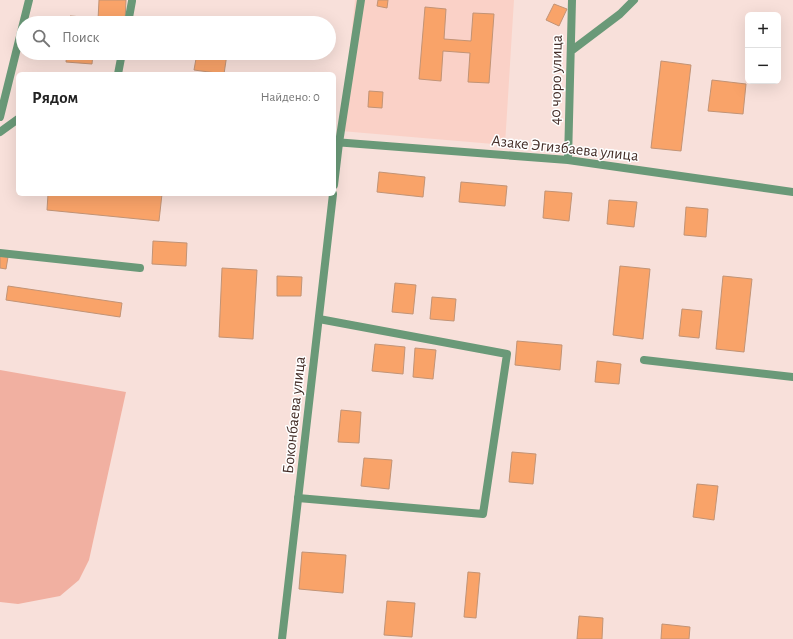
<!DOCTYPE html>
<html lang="ru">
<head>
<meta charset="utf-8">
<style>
  :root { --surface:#fff; --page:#f2f2f2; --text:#222; --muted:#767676; --line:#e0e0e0 }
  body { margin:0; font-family:"Alegreya Sans",sans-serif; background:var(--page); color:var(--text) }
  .controls { position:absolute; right:12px; top:12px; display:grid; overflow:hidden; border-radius:6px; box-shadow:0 4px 16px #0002 }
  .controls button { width:36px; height:36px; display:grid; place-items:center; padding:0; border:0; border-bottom:1px solid var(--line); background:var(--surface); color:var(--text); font:20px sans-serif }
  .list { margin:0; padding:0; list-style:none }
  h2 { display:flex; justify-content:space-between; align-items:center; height:52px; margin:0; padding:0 16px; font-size:17px }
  h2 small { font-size:13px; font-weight:400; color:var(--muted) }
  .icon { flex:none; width:22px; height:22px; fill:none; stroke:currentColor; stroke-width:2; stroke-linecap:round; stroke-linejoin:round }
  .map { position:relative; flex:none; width:793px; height:639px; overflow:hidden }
  .search { position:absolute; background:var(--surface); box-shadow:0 4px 16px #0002; left:16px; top:16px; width:320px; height:44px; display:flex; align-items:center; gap:10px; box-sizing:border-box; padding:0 14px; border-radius:22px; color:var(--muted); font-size:15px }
  .panel { position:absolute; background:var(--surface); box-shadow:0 4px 16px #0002; left:16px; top:72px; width:320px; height:124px; border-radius:6px }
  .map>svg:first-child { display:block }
  .built { fill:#fad1c7 }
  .green { fill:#f1b0a1 }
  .building { fill:#f9a369; stroke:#c29375 }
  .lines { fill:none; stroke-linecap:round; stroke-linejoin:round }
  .service { stroke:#6a9978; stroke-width:8 }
  .minor { stroke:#6a9978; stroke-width:8 }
  .tertiary { stroke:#6a9978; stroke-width:8 }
  .labels { text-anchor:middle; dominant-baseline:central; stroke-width:3; stroke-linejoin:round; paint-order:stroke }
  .street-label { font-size:16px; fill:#442d27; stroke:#fff }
</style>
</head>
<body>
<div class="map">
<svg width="793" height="639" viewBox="0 0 793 639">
  <rect width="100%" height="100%" fill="#f8e0da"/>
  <path class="built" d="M355 0H514L505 145 341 131Z"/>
  <path class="green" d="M0 370 126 392 89 560 79 580 60 596 18 604 0 602Z"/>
  <path class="building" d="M99 0H126L125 22 98 20Z
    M378 0H388L387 8 377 6Z
    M554 4 567 9 559 26 546 20Z
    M425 7 446 9 444 39 471 41 473 13 494 14 489 83 468 82 470 53 443 51 441 81 419 79Z
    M70 16 96 18V23H70Z
    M67 53H93L92 64 66 62Z
    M197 53 227 54 224 74 194 70Z
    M661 61 691 65 681 151 651 148Z
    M712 80 746 84 743 114 708 111Z
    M369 91 383 92 382 108 368 107Z
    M379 172 425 177 423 197 377 192Z
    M461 182 507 186 505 206 459 202Z
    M545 191 572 193 569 221 543 218Z
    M48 194H162L159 221 47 210Z
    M609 200 637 202 634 227 607 224Z
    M686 207 708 209 706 237 684 235Z
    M153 241 187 243 186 266 152 264Z
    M0 256 8 257 6 269 0 268Z
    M620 266 650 269 643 339 613 335Z
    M222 268 257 270 253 339 219 337Z
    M277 276 302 277 301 296H277Z
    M723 276 752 279 744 352 716 349Z
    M395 283 416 285 413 314 392 312Z
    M8 286 122 303 120 317 6 300Z
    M432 297 456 299 454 321 430 319Z
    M682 309 702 311 699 338 679 336Z
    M517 341 562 345 560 370 515 365Z
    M375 344 405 347 403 374 372 371Z
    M415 348 436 350 433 379 413 377Z
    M597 361 621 364 619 384 595 382Z
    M341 410 361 412 359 443 338 442Z
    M512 452 536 454 533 484 509 482Z
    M364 458 392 460 389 489 361 486Z
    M697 484 718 486 714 520 693 517Z
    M302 552 346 555 343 593 299 589Z
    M468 572 480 573 476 618 464 617Z
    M387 601 415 603 412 637 384 635Z
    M579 616 603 618 602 639H577Z
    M662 624 690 627 689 639H661Z"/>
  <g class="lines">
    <path class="service" d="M0 253 140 268
      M644 360 793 377
      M298 498 483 514 507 354 319 319"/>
    <path class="minor" d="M128 23 132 1
      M571 51 620 14 634 0
      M118 74 122 53
      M0 132 18 119
      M334 142 568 160 793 192
      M339 143 361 0
      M568 160 572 0"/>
    <path class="tertiary" d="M0 117 29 0
      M334 185 339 143
      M282 639 333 194"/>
  </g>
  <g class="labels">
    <g class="street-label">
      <text transform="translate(556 80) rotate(-89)">40 чоро улица</text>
      <text transform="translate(565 148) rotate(6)">Азаке Эгизбаева улица</text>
      <text transform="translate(294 415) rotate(-84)">Боконбаева улица</text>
    </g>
  </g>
</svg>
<div class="controls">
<button>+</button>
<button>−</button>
</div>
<div class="search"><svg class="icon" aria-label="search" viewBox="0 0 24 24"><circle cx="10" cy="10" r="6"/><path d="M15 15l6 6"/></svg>Поиск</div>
<section class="panel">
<h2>Рядом<small>Найдено: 0</small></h2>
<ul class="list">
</ul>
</section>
</div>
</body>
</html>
